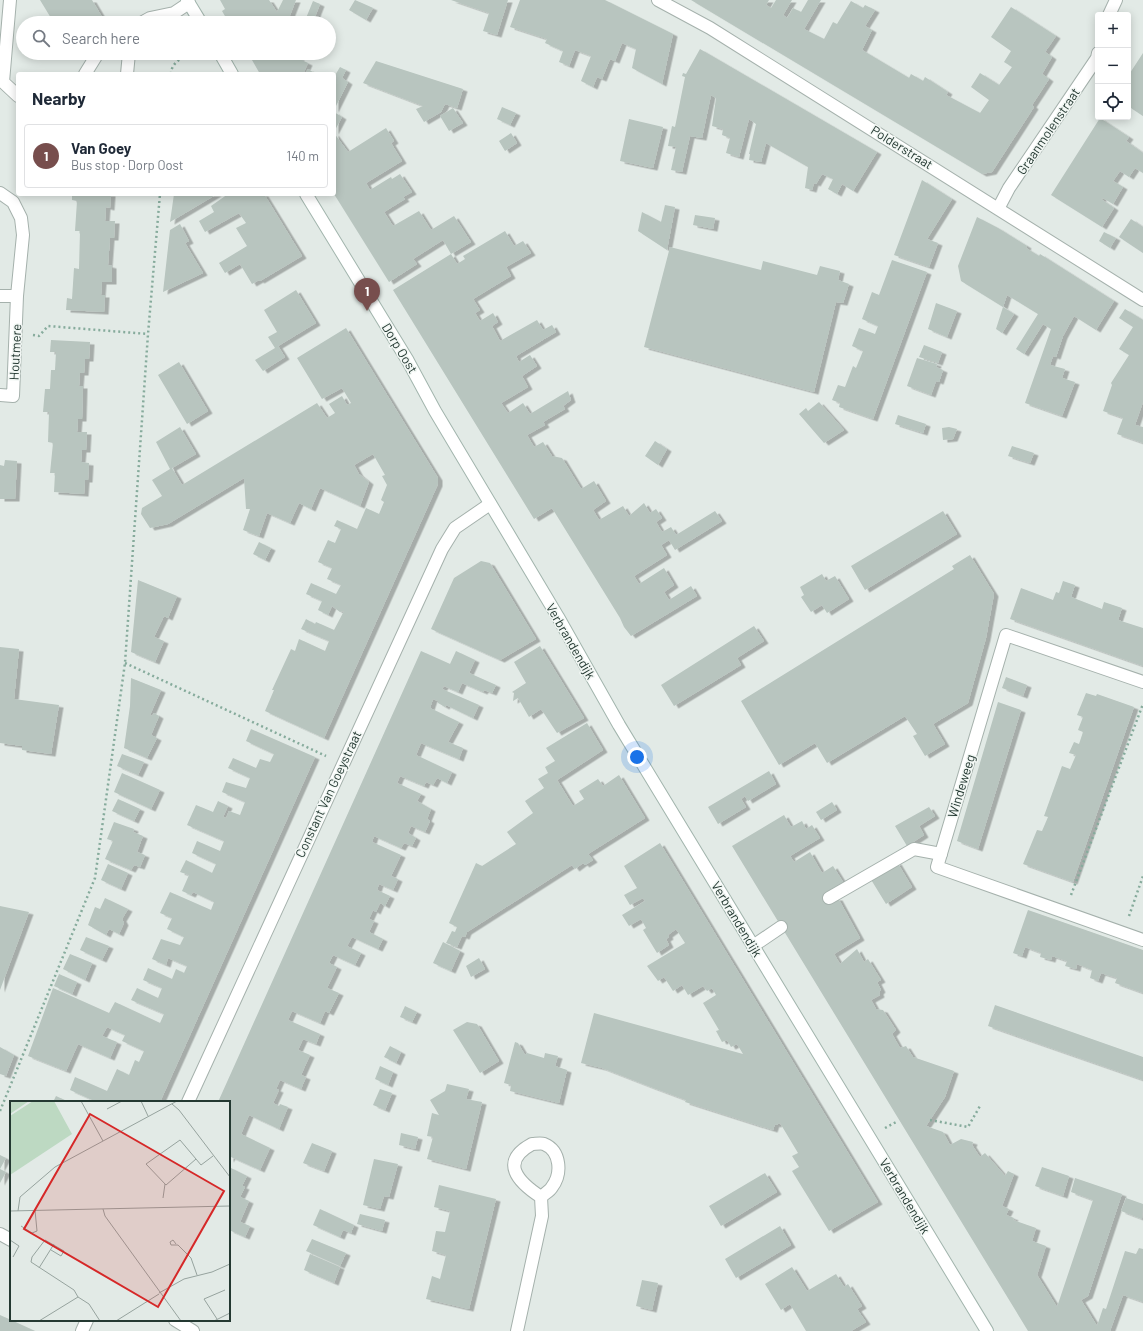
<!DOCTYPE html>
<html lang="en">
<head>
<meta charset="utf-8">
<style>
  :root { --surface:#fff; --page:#f6f6f7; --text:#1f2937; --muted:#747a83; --line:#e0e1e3; --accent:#774e4d }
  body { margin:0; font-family:Barlow,sans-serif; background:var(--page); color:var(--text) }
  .controls { position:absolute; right:12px; top:12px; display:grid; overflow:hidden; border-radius:4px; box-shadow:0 2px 10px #0003 }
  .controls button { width:36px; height:36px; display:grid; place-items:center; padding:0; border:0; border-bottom:1px solid var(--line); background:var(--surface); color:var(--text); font:20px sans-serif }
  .you { position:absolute; left:637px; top:757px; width:14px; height:14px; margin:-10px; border:3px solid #fff; border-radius:50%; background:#1a73e8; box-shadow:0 0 0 6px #1a73e833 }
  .badge { display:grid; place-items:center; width:26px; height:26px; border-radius:50%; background:var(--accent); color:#fff; font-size:13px; font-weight:700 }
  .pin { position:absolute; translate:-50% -33px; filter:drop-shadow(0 1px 2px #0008) }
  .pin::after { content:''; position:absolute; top:21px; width:14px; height:12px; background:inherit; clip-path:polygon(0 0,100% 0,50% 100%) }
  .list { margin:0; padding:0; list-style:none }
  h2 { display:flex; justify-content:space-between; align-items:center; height:52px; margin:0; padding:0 16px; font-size:17px }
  h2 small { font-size:13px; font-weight:400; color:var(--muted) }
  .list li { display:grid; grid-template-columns:26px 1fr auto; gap:12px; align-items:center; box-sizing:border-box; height:64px; margin:0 8px 8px; padding:0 8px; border:1px solid var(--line); border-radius:4px }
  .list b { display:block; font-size:15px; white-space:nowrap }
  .list p { margin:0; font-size:13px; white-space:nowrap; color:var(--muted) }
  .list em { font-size:13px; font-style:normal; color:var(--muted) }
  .icon { flex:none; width:22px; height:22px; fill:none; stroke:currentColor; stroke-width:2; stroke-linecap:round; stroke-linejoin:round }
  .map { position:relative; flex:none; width:1143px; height:1331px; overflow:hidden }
  .search { position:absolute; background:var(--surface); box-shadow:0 2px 10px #0003; left:16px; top:16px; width:320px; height:44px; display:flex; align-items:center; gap:10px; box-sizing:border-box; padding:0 14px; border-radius:22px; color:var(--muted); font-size:15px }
  .panel { position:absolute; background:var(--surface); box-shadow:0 2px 10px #0003; left:16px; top:72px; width:320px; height:124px; border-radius:4px }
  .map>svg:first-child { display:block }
  .building { fill:#b8c5bf; filter:url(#shadow) }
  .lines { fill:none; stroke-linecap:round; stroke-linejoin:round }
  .service-casing { stroke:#a5b1ac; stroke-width:14 }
  .minor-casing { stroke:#a5b1ac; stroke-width:14 }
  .secondary-casing { stroke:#a2b5ad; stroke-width:14 }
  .path { stroke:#86ab9c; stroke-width:2.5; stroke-dasharray:2 3; stroke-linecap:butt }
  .service { stroke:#fff; stroke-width:12 }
  .minor { stroke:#fff; stroke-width:12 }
  .secondary { stroke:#fff; stroke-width:12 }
  .labels { text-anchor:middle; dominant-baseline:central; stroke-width:3; stroke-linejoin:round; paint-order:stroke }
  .street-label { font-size:13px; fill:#243932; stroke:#f2f7f4 }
  .inset-road { fill:none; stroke:#96a39e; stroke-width:1 }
  .view { fill:#d62828; fill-opacity:0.15; stroke:#d62828; stroke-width:2 }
  .inset-edge { fill:none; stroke:#243932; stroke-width:2 }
</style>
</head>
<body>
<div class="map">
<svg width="1143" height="1331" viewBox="0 0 1143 1331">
  <defs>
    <filter id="shadow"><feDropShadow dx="4.5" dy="2.5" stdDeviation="0" flood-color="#0004"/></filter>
  </defs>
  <rect width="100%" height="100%" fill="#e2eae6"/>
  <path class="building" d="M40 0H92L105 22 54 23Z
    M220 0H269L277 12 283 0H296L287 23H229L222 11 225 9Z
    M355 0 373 8 366 20 349 10Z
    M451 0H508L497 35 483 31 489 13Z
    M520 0H605L673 34 662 84 632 68 636 49 622 43 615 61 610 59 602 79 597 77 593 87 581 81 591 56 575 50 569 66 559 62 563 51 545 43 547 39 510 27Z
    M691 0H769L766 5 771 8 776 0H792L783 15 787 18 793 8 801 12 808 0H821L804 29 824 39 833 22 837 24 851 1 863 8 865 5 875 10 865 26 872 30 862 50 909 78 911 74 923 81 925 77 948 92 946 95 980 113 989 100 971 87 980 73 999 85 1012 67 1004 62 1011 51 991 37 1011 7 1056 36 1045 52 1052 57 1042 74 1049 79 1032 105 1034 107 992 172 982 174Z
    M313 1 320 4 315 17 317 18 315 23H304Z
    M700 49 877 152 853 191 842 184 837 194 828 189 833 179 822 174 816 184 814 183 812 190 805 188 808 167 766 143 761 162 749 160 750 154H749L756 124 749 119 739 157 726 153 730 138 722 135 723 129 712 126 716 98 711 95 702 138 690 136 682 172 671 170 676 147 668 146 672 126 675 127 685 77 682 76 683 73 686 74Z
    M248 53H302L299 59 308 63 304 72 305 74 308 69 316 74H260Z
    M1143 53V116L1128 106V76Z
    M376 61 463 89 457 108 445 104 441 112 424 122 416 109 423 106 363 83Z
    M340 67 346 70 342 78 348 82 334 110V77Z
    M502 107 516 113 510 125 497 119Z
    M453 108 463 123 449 131 440 116Z
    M334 112 342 117 334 132Z
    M1100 118 1129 137 1126 141 1143 153V173L1135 168 1129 177 1120 171 1113 181 1123 187 1113 204 1103 198 1101 199 1114 208 1102 227 1051 195Z
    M629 119 663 127 653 168 620 161Z
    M386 128 394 141 391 143 402 161 366 183 370 190 391 177 392 179 400 174 412 192 403 197 405 199 384 212 393 226 419 211 431 230 454 216 471 242 451 254 457 264 465 259 463 256 505 231 514 246 523 241 531 253 506 267 511 276 473 299 480 310 475 313 480 321 493 313 498 322 492 326 500 341 537 320 543 330 552 325 556 332 516 356 519 362 530 355 537 366 522 376 528 387 501 403 508 413 523 403 530 414 568 391 571 400 563 406 565 409 543 422 545 425 527 435 534 447 543 442 552 456 562 458 581 489 594 481 606 501 593 510 599 520 623 506 629 516 644 503 650 513 656 509 662 518 656 522 662 532 671 527 676 535 715 511 722 521 675 550 669 540 661 545 667 555 634 576 639 584 664 568 674 585 664 592 669 600 691 586 697 596 631 636 624 627 620 618 552 508 534 519 393 290 451 254 443 240 413 259 417 264 389 282 334 194V133L348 152Z
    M511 133 517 143 505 151 499 141Z
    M922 180 952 199 927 239 938 243 929 267 894 255Z
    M72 194H111L110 208 106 207 105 221H115L114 238H110L108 265 112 266V282H102L101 295H105L104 312 66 310 67 298 72 299 74 268 79 269 80 231H75L77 201 72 200Z
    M174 194H217L170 222Z
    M228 194H264L302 256 260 281 259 280 252 284 240 264 225 273 219 263 247 246 236 228 246 223 239 213 205 232 199 221 214 212 211 206Z
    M665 205 675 207 667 250 638 231 642 212 661 222Z
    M695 215 715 218 713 229 693 225Z
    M977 217 998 228 1027 246 1026 248 1039 256 1040 254 1114 301 1096 330 1074 316 1063 336 1056 357 1053 356 1050 365 1065 369 1062 378 1075 382 1062 416 1025 403 1051 329 1043 324 1024 354 1016 349 1038 314 1007 295 1003 307 961 281 958 266Z
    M1131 219 1143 227V253L1119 237Z
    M180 224 189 241 185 243 203 273 163 292 170 230Z
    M1104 232 1116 238 1110 248 1099 241Z
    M670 247 761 270 763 261 817 275 820 266 840 271 838 280 849 284 843 303 836 302 814 392 644 347Z
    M892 260 927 272 873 419 839 407 840 403 832 400 838 385 845 387 853 366 856 368 863 351 852 346 859 328 875 334 878 326 862 319 872 292 879 295Z
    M296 290 316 323 278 346 285 357 263 371 255 360 275 348 268 337 277 332 264 310Z
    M936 303 957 311 947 337 928 329Z
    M1003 307 1014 314 1002 333 996 329Z
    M1125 309 1143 320V402L1135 425 1143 427V443L1117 434 1123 418 1103 411 1112 385 1111 383 1129 355 1119 349 1133 327 1119 318Z
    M346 328 438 478V484L324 738 265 711 274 690H272L291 649 295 651 299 639 325 651 329 641 301 629 306 619 315 624 316 622 334 630 344 611 340 612 332 606 328 615 318 610 322 601 306 594 311 583 336 594 341 585 327 579 332 568 318 562 328 540 335 543 341 529 334 526 337 520 357 529 366 508 379 514 384 502 381 500 387 485 382 476 385 475 373 454 354 465 359 474 369 482 360 506 320 488 311 509 299 503 290 523 267 513 259 536 243 530 250 509H246L244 478 168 524 150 528 141 514 142 508 162 496 152 480 170 469 156 442 180 427 196 454 172 468 182 485 317 403 327 418 335 413 329 404 342 396 347 405 351 403 342 388 322 399 297 358Z
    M51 340 90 342 89 359H85L84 373H80L79 386H83L82 419H78L77 432H87L86 450H82L81 462 89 463 88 480H85L84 494 54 492 55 473H50L53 443 48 442 49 412H43L45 389H50L51 370H55L56 352H50Z
    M924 345 942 352 938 363 919 357Z
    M917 358 937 364 936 367 943 370 939 382 936 381 931 395 907 386Z
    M179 362 208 411 187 424 158 375Z
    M819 402 844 430 824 443 799 414 806 408 808 411Z
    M898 415 926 424 923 433 895 424Z
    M949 427 957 429 953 439 943 440 942 428Z
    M655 441 667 449 658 465 645 456Z
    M1012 446 1034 453 1030 463 1008 456Z
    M5 460 17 461 15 499H0V465L4 466Z
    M943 511 957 534 865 590 851 566Z
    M259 542 271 548 265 560 253 554Z
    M970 555 994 594 986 638 968 703 933 724 945 744 925 756 913 736 917 734 905 716 827 763 815 743 779 765 741 701 954 569 952 566Z
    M481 561 490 563 536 639 500 660 431 629 454 578Z
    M822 574 826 581 835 576 849 599 827 613 822 605 811 612 801 597 804 595 800 587Z
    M138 580 177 596 168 618 164 616 154 637 164 641 155 662 131 652Z
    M1063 581 1075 585 1071 597 1102 609 1104 602 1122 608 1118 620 1143 628V666L1010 619 1021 588 1053 600 1056 592 1059 593Z
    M754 626 764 641 737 658 741 665 674 706 661 685Z
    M540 646 584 718 557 733 541 709 529 717 518 698 513 701 514 693 512 692 526 683 514 662Z
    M0 647 19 649 14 699 59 705 51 754 22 750V746L0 743Z
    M421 651 450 664 456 651 475 660 469 673 496 685 492 693 484 690 483 692 462 683 458 692 444 686 442 689 479 705 473 718 446 705 445 707 438 703V701L433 699 430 708 459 722 448 742 463 748 459 759 421 743 416 755 452 772 447 783 437 778 433 785 426 782 424 786 400 776 397 783 421 794 417 801 431 809 427 819 430 821 425 832 411 826 408 833 416 838 412 846 404 843 401 848 374 836 372 842 401 855 391 876 398 879 393 890 379 884 377 890 390 896 385 906 380 903 376 912 373 910 369 919 374 921 369 932 383 939 378 949 352 937 347 946 361 953 355 965 333 955 329 963 337 967 327 988 339 993 329 1013 325 1011 320 1023 292 1011 288 1020 320 1034 316 1044 303 1039 298 1050 310 1055 301 1075 306 1077 301 1089 280 1080 276 1089 279 1090 273 1103 279 1106 280 1104 288 1107 279 1129 249 1115 241 1134 270 1148 260 1170 231 1157 229 1160V1102H218Z
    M1006 677 1027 685 1023 696 1002 688Z
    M131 678 161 690 150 715 152 716 154 713 159 716 151 735 157 738 147 758 124 748 130 706Z
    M1086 693 1096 696 1097 694 1134 707 1073 882 1023 864 1037 830 1042 831 1048 817 1044 816 1062 766 1070 769 1076 755 1069 753 1074 742 1079 744 1083 732 1078 730 1083 717 1077 715Z
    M998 702 1021 710 978 849 957 841Z
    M587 723 603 750 557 780 573 806 584 799 579 791 598 779 603 786 619 775 645 818 588 854 593 860 585 865 583 863 575 869 572 865 467 932 465 937 462 936 457 947 446 943 452 931 455 932 457 927 449 923 476 863 482 866 516 844 507 832 533 813 525 801 544 788 538 779 548 773 545 767 555 761 546 748Z
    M251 729 315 757 160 1102H97L70 1090 75 1077 107 1091 117 1069 129 1075 135 1060 139 1062 144 1051 122 1041 125 1035 107 1027 102 1036 117 1042 110 1058 78 1044 66 1071 28 1056 53 988 109 1013 115 1002 160 1023 164 1014 131 1000 137 988 158 998 162 988 143 980 148 968 172 979 176 969 184 973 187 966 168 958 166 965 152 959 161 939 180 945 184 937 167 929 172 918 160 913 170 892 211 910 214 902 193 892 191 895 182 891 189 875 180 872 186 860 212 873 216 864 192 853 197 841 220 851 224 841 187 825 196 805 213 812 218 801 228 806 223 817 226 818 229 811 240 815 245 802 222 792 226 782 246 788 250 778 228 768 233 758 256 768 260 759 270 762 274 754 246 741Z
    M122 754 144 762 138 775 117 766Z
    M769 771 776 784 748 801 745 796 741 799 746 807 718 824 708 807Z
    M122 773 160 790 151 809 114 792Z
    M118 799 140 809 134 821 112 811Z
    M832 802 837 810 821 820 816 812Z
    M929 807 935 816 919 826 924 835 907 846 895 826Z
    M784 815 791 827 802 821 806 829 812 825 820 838 790 856 794 862 810 852 822 873 833 866 843 882 826 892 829 898H838L860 938 834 954 840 964 857 949 864 962 868 959 881 980 877 982 881 990 879 992 880 995 871 1000 876 1009 883 1010 896 1030 892 1034 900 1048 906 1046 913 1057 954 1071 945 1097 926 1126 943 1132 950 1145 961 1139 973 1142 972 1145 980 1157 985 1153 1005 1176 1008 1171 1014 1174 1002 1206 1009 1209 1006 1215 1014 1218 1013 1220 1036 1228 1032 1241 1046 1246 1037 1275 1057 1307 1093 1200 1071 1192 1075 1178 1122 1194 1088 1296 1081 1300 1097 1326 1103 1308 1106 1309 1125 1251 1136 1254 1139 1248 1143 1249V1302L1123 1295 1110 1331H1028L732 846Z
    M114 822 134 829 133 832 143 836 137 852 145 855 140 867 134 865 131 870 105 859 113 841 107 839Z
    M660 843 878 1202 829 1231 792 1171 799 1167 792 1156 798 1153 780 1123 776 1125 775 1124 773 1130 685 1102 686 1100 651 1087 602 1068 581 1063 594 1013 743 1054 737 1044 731 1047 727 1040 722 1042 716 1031 719 1030 703 1003 716 995 712 988 707 991 703 986 688 995 682 985 673 991 664 977 658 981 647 966 685 943 676 929 668 935 669 937 666 939 669 945 657 953 643 930 646 928 641 919 629 926 622 915 645 901 643 898 630 905 624 895 637 888 624 866Z
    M897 862 912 887 886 904 870 878Z
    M108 864 128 873 121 889 101 880Z
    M105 898 128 909 122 919 124 923 119 934 109 929 106 935 88 925 95 907 100 909Z
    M0 906 29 912 0 990Z
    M1028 910 1143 950V993L1115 983 1117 978 1101 973 1098 981 1090 978 1092 970 1077 964 1076 969 1065 966 1067 961 1052 956 1051 960 1040 957 1041 953 1025 947 1022 956 1013 953Z
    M86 937 109 946 102 960 80 950Z
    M443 942 460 951 451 971 433 963Z
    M70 954 92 963 85 980 63 969Z
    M479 958 485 969 471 977 466 966Z
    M59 974 77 982 72 994 54 986Z
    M995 1005 1143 1057V1080L988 1026Z
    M405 1006 417 1012 412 1022 400 1017Z
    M467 1022 477 1024 499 1061 480 1073 453 1030Z
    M515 1042 518 1043 525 1055 527 1053 544 1058 545 1053 558 1056 555 1066 567 1070 559 1103 510 1091 511 1085 504 1083Z
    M390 1046 401 1052 396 1063 384 1057Z
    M0 1047 14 1055 6 1076 0 1074Z
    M380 1066 393 1072 388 1085 375 1079Z
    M447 1084 469 1089 466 1099 482 1102 466 1169 427 1159 433 1137 427 1136 432 1113 439 1115 430 1100 445 1091Z
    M380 1089 392 1093 385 1110 373 1105Z
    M56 1096 69 1102H53Z
    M401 1133 418 1137 415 1149 399 1145Z
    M312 1143 332 1151 324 1171 303 1163Z
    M0 1155 6 1158 0 1169 6 1172 0 1183Z
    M374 1159 398 1164 389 1197 384 1196 380 1209 363 1205Z
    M229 1167 247 1176 242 1186 245 1187 240 1197 249 1201 240 1222 250 1226 245 1237 229 1230Z
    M1042 1167 1069 1176 1063 1196 1035 1186Z
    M765 1173 777 1192 721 1226 709 1206Z
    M439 1185 496 1199 469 1309 426 1299 432 1276 440 1279 446 1255 432 1251 436 1231 445 1232 450 1211 434 1207Z
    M1126 1198 1143 1204 1142 1219 1121 1211Z
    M320 1209 354 1225 351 1233 343 1230 340 1237 313 1225Z
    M360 1214 385 1220 382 1231 357 1224Z
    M780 1226 791 1245 736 1278 725 1259Z
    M312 1239 346 1253 340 1266 306 1251Z
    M310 1254 340 1267 334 1283 304 1270Z
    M792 1267 807 1291 836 1274 844 1287 848 1284 862 1306 857 1309 866 1322 851 1331H806L790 1304 781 1310 765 1284Z
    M642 1280 658 1283 652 1310 636 1306Z
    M0 1315 35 1331H0Z"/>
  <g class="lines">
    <defs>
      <path id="service" d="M10 0 3 82 18 96
        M141 23 150 18 174 13 189 3
        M85 74 98 53
        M127 74 129 53
        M829 898 914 849 941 854
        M753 946 781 927"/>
      <path id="minor" d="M658 0 710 28 1143 300
        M1109 15 1116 0
        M0 193 13 202 21 218 23 235 17 296 13 396 0 395
        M998 209 1009 188 1097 58 1098 53
        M0 296H17
        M1143 682 1006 635 937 867 1143 940
        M188 1102 442 549 455 528 490 504
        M532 1144C535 1144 541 1143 544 1144 561 1151 562 1174 552 1187 550 1191 544 1194 541 1197 518 1182 499 1162 532 1144Z
        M0 1234 11 1240
        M175 1320 193 1331
        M82 1331 87 1320
        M517 1331 542 1216 541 1197"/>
      <path id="secondary" d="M187 0 201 23
        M220 53 232 74
        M306 194 408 361 435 411 558 617 619 725 987 1331"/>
    </defs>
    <use href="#service" class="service-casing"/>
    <use href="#minor" class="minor-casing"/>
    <use href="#secondary" class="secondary-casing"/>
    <path class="path" d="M171 74C171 64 180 59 188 53
      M33 335 39 336 48 326 148 334
      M125 663 326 756
      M1071 895 1143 704
      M1129 916 1143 876
      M0 1111 95 878 125 663 148 334 160 194
      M930 1120 968 1127 980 1106
      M885 1128 898 1121"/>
    <use href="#service" class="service"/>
    <use href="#minor" class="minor"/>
    <use href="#secondary" class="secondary"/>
  </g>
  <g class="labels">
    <g class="street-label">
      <text transform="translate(1048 131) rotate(-56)">Graanmolenstraat</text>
      <text transform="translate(902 147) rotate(32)">Polderstraat</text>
      <text transform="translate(400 348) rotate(59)">Dorp Oost</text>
      <text transform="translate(15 352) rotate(-87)">Houtmere</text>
      <text transform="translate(571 641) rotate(60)">Verbrandendijk</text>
      <text transform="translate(961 786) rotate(-73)">Windeweeg</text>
      <text transform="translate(328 794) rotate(-65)">Constant Van Goeystraat</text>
      <text transform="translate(737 919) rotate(59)">Verbrandendijk</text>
      <text transform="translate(905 1196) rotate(59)">Verbrandendijk</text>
    </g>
  </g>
  <g transform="translate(10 1101)">
    <rect width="220" height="220" fill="#e2eae6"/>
    <path d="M0 0H19L0 13ZM23 0H44L62 33 0 74V15Z" fill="#bdd9c2"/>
    <path class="inset-road" d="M71 0 93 40M131 0 138 15M162 3 169 9 220 76M97 8 112 0M186 58 170 39 136 63 156 84 186 58 191 64 203 55M153 97 155 83M93 108 95 115 171 220M0 110 220 105M8 110 10 96 45 66 167 0M11 125 22 132 27 130 25 109M0 139 9 145 3 156M166 143 163 139 160 141 161 144H168L181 157 187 174M41 149 51 155 54 150 35 139 22 156 21 161 64 189 68 196M29 167 44 143M149 192 174 178 202 171 220 163M68 196 79 203 90 220M207 218 194 198 215 189M29 220 68 196M106 220 149 193M204 220 220 212"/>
    <path class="view" d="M80 13 214 90 148 206 14 128Z"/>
    <rect width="220" height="220" class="inset-edge"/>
  </g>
</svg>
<div class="controls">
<button>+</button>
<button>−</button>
<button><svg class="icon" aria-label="locate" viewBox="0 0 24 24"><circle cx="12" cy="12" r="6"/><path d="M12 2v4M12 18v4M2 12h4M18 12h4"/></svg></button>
</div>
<div class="you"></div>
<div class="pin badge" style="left:367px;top:311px">1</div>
<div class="search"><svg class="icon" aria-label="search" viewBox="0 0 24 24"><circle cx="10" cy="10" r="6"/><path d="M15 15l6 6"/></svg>Search here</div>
<section class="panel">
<h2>Nearby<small></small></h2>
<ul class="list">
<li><span class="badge">1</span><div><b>Van Goey</b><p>Bus stop · Dorp Oost</p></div><em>140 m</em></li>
</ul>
</section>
</div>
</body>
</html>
